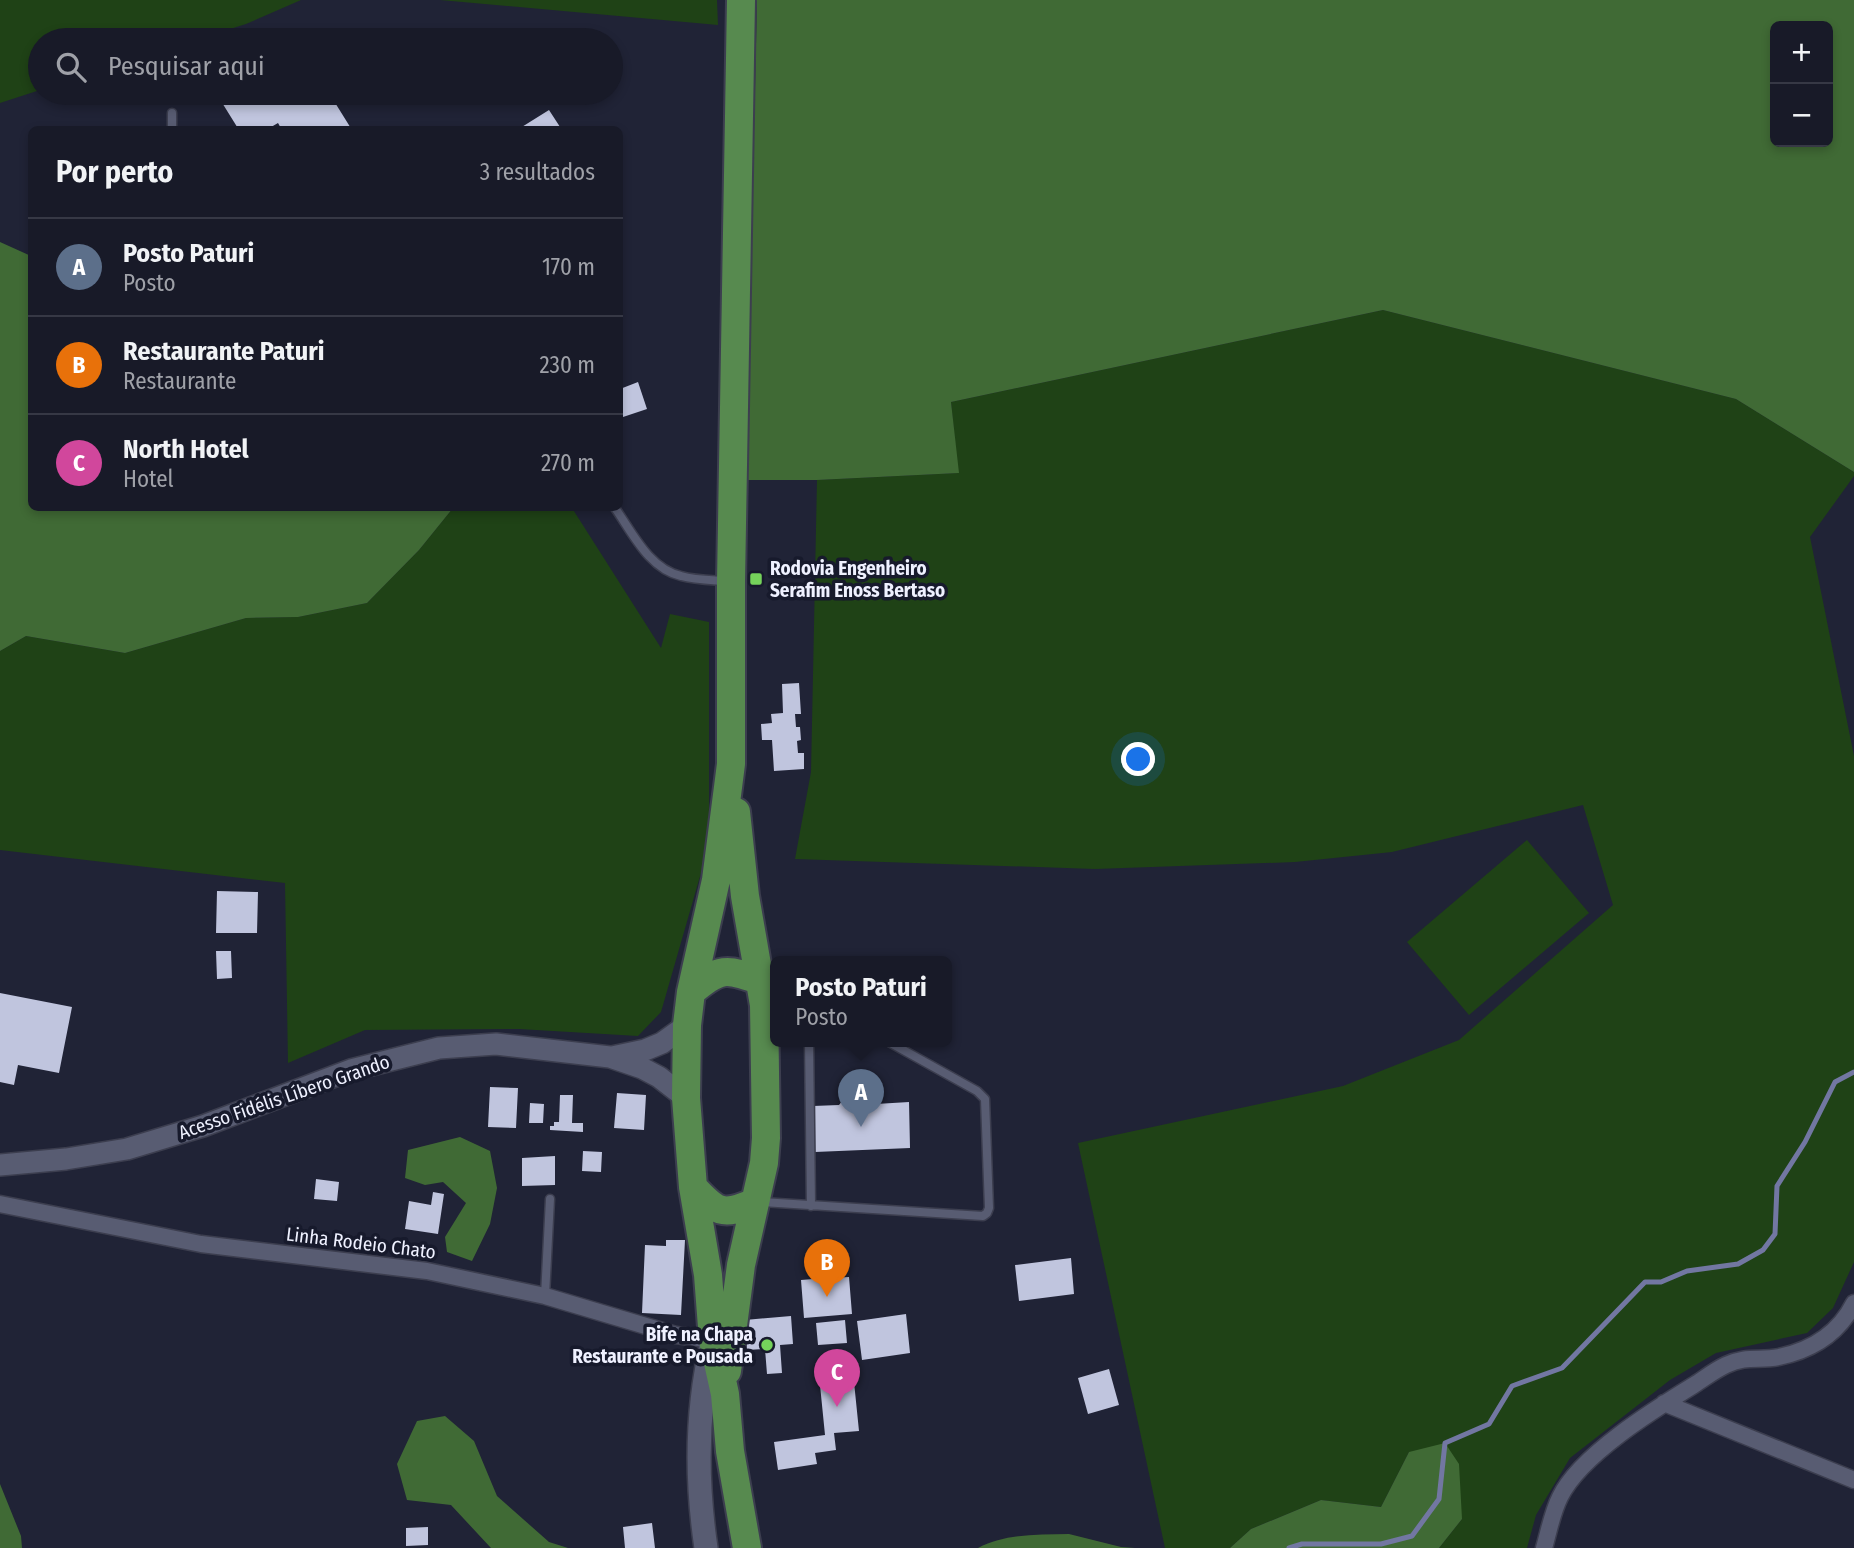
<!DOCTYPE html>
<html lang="pt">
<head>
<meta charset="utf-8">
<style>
  :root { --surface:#181a28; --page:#252734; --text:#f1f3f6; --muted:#9fa1a8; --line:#363845; --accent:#75d25b }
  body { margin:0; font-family:"Fira Sans Condensed",sans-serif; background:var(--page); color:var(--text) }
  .controls { position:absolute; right:21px; top:21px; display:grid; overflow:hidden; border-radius:10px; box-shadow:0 4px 10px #0003 }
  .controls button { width:63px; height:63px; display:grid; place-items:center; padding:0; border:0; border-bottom:2px solid var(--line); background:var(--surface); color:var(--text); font:35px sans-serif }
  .you { position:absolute; left:1139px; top:760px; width:24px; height:24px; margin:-18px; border:5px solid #fff; border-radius:50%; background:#1a73e8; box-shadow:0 0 0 10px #1a73e833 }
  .badge { display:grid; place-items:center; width:46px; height:46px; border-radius:50%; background:var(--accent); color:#fff; font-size:23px; font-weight:700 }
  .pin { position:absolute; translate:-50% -58px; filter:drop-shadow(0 2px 4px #0008) }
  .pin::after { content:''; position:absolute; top:37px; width:24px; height:21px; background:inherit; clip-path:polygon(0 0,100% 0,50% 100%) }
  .popup { position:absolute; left:770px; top:956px; width:182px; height:91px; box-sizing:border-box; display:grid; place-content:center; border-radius:10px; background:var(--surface); filter:drop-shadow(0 2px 5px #0005); font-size:23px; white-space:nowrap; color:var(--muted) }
  .popup b { font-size:26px; color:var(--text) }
  .popup::after { content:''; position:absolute; left:50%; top:100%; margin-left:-14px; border:14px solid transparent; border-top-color:var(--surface) }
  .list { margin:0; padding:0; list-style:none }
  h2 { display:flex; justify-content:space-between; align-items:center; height:91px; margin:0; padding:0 28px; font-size:30px }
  h2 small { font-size:23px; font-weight:400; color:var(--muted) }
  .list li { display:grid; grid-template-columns:46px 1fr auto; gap:21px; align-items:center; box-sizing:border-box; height:98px; padding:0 28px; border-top:2px solid var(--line) }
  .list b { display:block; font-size:26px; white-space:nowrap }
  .list p { margin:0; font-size:23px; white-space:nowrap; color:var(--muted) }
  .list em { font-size:23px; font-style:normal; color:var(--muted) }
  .icon { flex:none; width:38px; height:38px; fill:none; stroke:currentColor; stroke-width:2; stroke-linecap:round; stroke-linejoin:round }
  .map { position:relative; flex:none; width:1854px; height:1548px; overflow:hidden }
  .search { position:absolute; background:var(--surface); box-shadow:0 4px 10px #0003; left:28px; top:28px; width:595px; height:77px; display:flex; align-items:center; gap:18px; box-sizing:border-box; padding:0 24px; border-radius:38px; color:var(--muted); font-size:26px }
  .panel { position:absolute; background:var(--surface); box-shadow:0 4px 10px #0003; left:28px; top:126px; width:595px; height:385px; border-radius:10px }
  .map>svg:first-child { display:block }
  .green { fill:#1f4216 }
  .forest { fill:#406a35; fill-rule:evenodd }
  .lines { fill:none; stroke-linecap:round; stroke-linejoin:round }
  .stream { stroke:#7277a2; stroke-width:5 }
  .building { fill:#c0c5de }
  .service-casing { stroke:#3c3e4f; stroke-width:11 }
  .minor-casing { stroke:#3c3e4f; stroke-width:19 }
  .tertiary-casing { stroke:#3c3e4f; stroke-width:24 }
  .secondary-casing { stroke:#3c3e4f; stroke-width:26 }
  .trunk-casing { stroke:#3c3e4f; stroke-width:32 }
  .service { stroke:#585c72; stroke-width:8 }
  .minor { stroke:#585c72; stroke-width:16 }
  .tertiary { stroke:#585c72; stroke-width:21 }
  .secondary { stroke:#585c72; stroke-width:23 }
  .trunk { stroke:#578a4f; stroke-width:28 }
  .poi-dot { fill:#75d25b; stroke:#171a2c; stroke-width:2.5 }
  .labels { text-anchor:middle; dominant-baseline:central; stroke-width:7; stroke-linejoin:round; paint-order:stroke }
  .poi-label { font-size:19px; font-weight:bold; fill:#eff1ff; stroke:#171a2c; text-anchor:start }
  .street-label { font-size:19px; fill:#eff1ff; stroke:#171a2c }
</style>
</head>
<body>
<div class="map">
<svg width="1854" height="1548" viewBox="0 0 1854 1548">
  <rect width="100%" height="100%" fill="#202336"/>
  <path class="green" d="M0 0H301L246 24 195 40H40V90L0 103Z
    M440 0H717L718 25Z
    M1383 310 1736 399 1854 472V476L1810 537 1854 756V1262L1833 1308 1807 1333 1716 1353 1670 1380 1570 1458 1536 1515 1527 1548H1439L1462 1519 1409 1452 1381 1507 1321 1500 1251 1529 1230 1548H1165L1078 1143 1343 1086 1459 1040 1613 905 1583 805 1392 852 1295 862 1095 869 795 859 811 772 817 480 958 473 951 402Z
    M453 508H572L661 648 670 614 709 622V845L661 1012 638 1036 519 1029 365 1030 288 1063 285 883 0 850V651L26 636 125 653 246 618 298 617 367 603 419 550Z
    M1527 840 1589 913 1469 1015 1407 942Z"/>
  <path class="forest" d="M757 0H1854V472L1736 399 1383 310 951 402 959 473 817 480H746ZM1775 26H1828V142H1775Z
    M0 242 31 256 32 508H453L419 550 367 603 298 617 246 618 125 653 26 636 0 651Z
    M460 1137 490 1151 497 1188 490 1224 472 1261 447 1252 445 1237 466 1203 443 1182 425 1185 405 1178 408 1150Z
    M445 1416 474 1441 497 1496 549 1542 568 1548H491L451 1505 407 1500 397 1464 417 1421Z
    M1445 1443 1459 1464 1462 1519 1439 1548H1230L1251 1529 1321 1500 1381 1507 1409 1452Z
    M0 1484 21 1536 22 1548H0Z
    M1069 1534 1121 1547 1135 1548H978C1007 1533 1038 1535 1069 1534Z"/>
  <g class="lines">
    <path class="stream" d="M1289 1548 1302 1544H1381L1412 1536 1439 1499 1445 1443 1489 1424 1512 1386 1562 1368 1645 1282H1661L1687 1271 1738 1264 1763 1250 1775 1234 1777 1186 1805 1142 1835 1082 1854 1072"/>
  </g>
  <path class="building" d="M303 31 305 40H271V39Z
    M152 93H187V94L154 102Z
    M216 93H329L352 130H282L278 123 266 130H239Z
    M549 110 562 130H517Z
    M638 382 647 409 620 418V389Z
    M799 683 801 714H795L796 727H800L801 740 797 741 798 753H804V769L774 771 772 740H762L761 724 772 723 771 714 783 713 782 684Z
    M217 891 258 892 257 933H216Z
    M216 951H231L232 978 217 979Z
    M0 993 72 1007 59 1073 18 1065 14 1085 0 1082Z
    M867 1076 868 1095 876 1104 909 1102 910 1148 815 1152 813 1106 839 1105 846 1096V1077Z
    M490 1087 518 1088 516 1128 488 1127Z
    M617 1093 646 1095 644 1130 614 1128Z
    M560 1095H573L572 1123H583V1132L550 1130V1126H554V1122H559Z
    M530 1103 544 1104 543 1123H529Z
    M583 1151 602 1152 601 1172 582 1171Z
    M555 1156V1185L522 1186V1158Z
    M316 1179 339 1182 337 1201 314 1199Z
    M433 1192 444 1194 438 1234 405 1229 409 1201 431 1205Z
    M666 1240H685L681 1315 642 1313 645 1245 666 1246Z
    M1071 1258 1074 1294 1019 1301 1015 1265Z
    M831 1270V1278L849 1277 852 1314 804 1318 801 1280 813 1279 812 1271Z
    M906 1314 910 1353 862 1360 857 1321Z
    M791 1316 793 1344 780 1345 782 1373 767 1374 765 1349 747 1350 745 1320Z
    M845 1320 847 1343 818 1345 816 1323Z
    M1109 1369 1119 1405 1088 1414 1078 1378Z
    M854 1382 859 1431 834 1433 836 1450 815 1453 817 1464 778 1470 774 1442 825 1435 820 1385Z
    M652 1523 655 1548H625L623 1527Z
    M428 1527V1545L406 1546V1528Z"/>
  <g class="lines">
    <defs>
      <path id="service" d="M172 113V130
        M615 508C632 532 649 569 681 576 695 580 710 580 725 581
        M809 1041 811 1206
        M761 1202 983 1216 987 1213 989 1208 985 1099 977 1091 887 1041
        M545 1296 550 1199"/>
      <path id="minor" d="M0 1204 201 1244 427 1271 545 1296 676 1335 713 1340
        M1664 1403 1854 1480
        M1544 1548C1549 1531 1552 1513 1560 1497 1580 1455 1655 1409 1694 1385 1705 1378 1715 1370 1726 1365 1747 1355 1759 1361 1779 1357 1812 1350 1839 1333 1854 1303"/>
      <path id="tertiary" d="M612 1057 645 1050 662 1043 687 1025
        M0 1165 66 1159 127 1149 203 1126 351 1070 439 1048 496 1044 610 1057 642 1068 659 1077 686 1098"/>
      <path id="secondary" d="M706 1548C696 1480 696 1410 712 1343"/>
      <path id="trunk" d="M741 0 731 582V764L716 880 691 992 687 1025 686 1098 693 1187 708 1275 713 1340 725 1394 730 1451 747 1548
        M691 992C720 967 726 968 761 981
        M693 1187C716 1212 722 1217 755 1202
        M727 1371 741 1265 764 1163 766 1138 764 1005 745 896 736 812"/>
    </defs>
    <use href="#service" class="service-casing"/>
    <use href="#minor" class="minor-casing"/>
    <use href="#tertiary" class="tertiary-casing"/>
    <use href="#secondary" class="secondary-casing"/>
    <use href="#trunk" class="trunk-casing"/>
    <use href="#service" class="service"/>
    <use href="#minor" class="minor"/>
    <use href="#tertiary" class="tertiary"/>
    <use href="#secondary" class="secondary"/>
    <use href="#trunk" class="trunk"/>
  </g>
  <g class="poi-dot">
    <rect x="749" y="572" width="14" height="14" rx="3.5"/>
    <circle cx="767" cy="1345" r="7"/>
  </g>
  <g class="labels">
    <g class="poi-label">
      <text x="770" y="568">Rodovia Engenheiro<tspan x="770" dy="22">Serafim Enoss Bertaso</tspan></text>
      <text x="753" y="1334" text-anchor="end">Bife na Chapa<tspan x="753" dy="22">Restaurante e Pousada</tspan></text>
    </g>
    <g class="street-label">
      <text transform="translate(284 1097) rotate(-19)">Acesso Fidélis Líbero Grando</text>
      <text transform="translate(361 1243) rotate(7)">Linha Rodeio Chato</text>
    </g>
  </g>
</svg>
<div class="controls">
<button>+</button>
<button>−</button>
</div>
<div class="you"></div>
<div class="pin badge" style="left:861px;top:1127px;background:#5c6f8a">A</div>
<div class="popup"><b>Posto Paturi</b>Posto</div>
<div class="pin badge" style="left:827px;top:1297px;background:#e8710a">B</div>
<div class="pin badge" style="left:837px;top:1407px;background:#d1479c">C</div>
<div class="search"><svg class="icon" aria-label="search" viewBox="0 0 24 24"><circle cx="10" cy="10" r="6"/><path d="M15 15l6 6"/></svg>Pesquisar aqui</div>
<section class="panel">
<h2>Por perto<small>3 resultados</small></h2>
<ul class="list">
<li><span class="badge" style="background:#5c6f8a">A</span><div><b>Posto Paturi</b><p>Posto</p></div><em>170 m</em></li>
<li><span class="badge" style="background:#e8710a">B</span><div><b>Restaurante Paturi</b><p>Restaurante</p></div><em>230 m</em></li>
<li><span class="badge" style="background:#d1479c">C</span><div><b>North Hotel</b><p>Hotel</p></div><em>270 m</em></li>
</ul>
</section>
</div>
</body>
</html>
